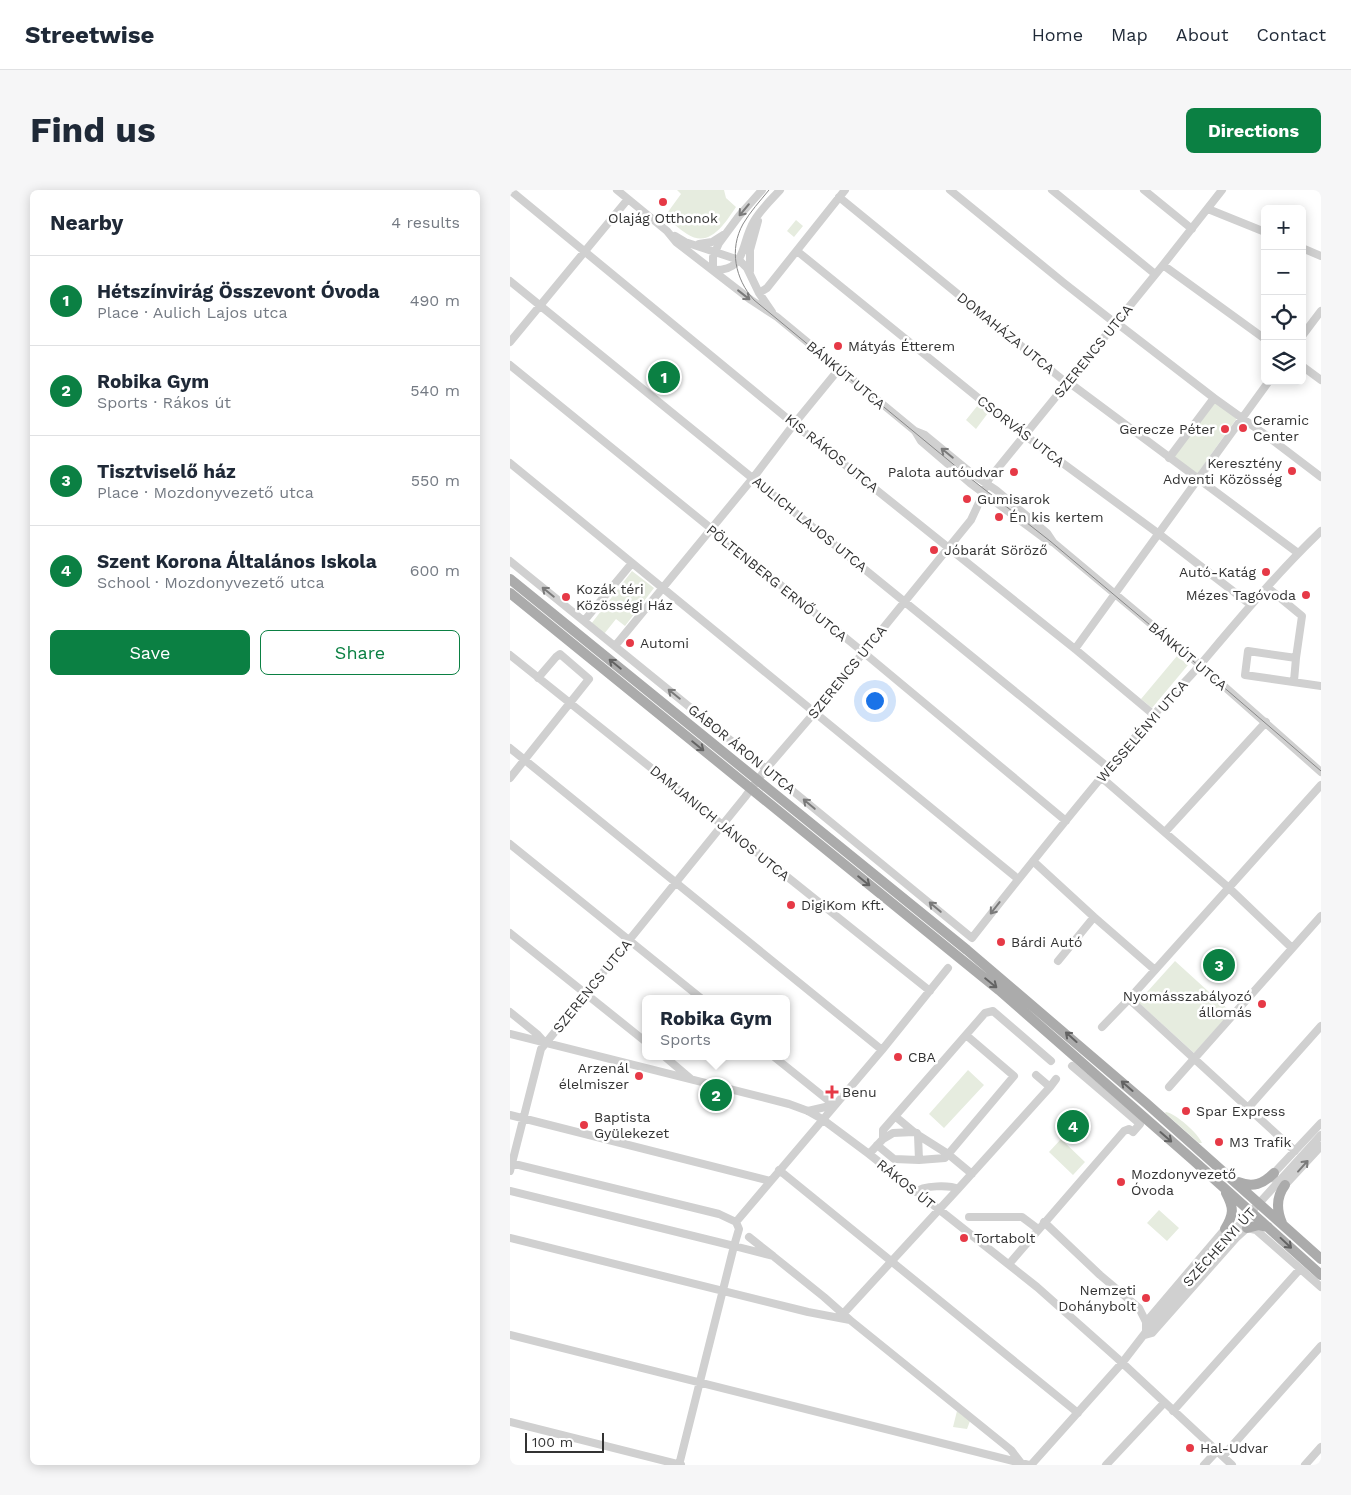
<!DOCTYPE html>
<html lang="en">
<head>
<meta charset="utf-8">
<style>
  :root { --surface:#fff; --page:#f6f6f7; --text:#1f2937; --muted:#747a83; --line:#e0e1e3; --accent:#0b8043 }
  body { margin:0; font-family:"Work Sans",sans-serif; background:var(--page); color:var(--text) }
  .controls { position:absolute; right:15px; top:15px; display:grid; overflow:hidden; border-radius:8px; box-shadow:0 2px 12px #0003 }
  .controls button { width:45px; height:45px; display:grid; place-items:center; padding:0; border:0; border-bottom:1px solid var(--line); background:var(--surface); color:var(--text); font:25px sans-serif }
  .scale { position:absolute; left:15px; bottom:12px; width:79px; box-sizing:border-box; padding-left:5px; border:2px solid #333; border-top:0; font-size:14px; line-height:18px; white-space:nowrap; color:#333; -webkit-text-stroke:4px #fff; paint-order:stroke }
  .you { position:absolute; left:364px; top:510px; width:18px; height:18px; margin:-12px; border:4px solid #fff; border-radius:50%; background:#1a73e8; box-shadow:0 0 0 8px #1a73e833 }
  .badge { display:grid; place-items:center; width:32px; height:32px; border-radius:50%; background:var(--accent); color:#fff; font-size:16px; font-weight:700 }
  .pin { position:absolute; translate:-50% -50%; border:2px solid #fff; box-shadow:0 1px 5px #0006 }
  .popup { position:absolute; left:132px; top:805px; width:148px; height:65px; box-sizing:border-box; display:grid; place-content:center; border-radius:8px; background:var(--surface); filter:drop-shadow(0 1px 4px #0005); font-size:16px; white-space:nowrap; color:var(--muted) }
  .popup b { font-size:19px; color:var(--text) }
  .popup::after { content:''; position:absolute; left:50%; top:100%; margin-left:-10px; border:10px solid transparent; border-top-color:var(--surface) }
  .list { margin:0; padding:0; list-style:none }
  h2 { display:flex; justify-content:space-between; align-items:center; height:65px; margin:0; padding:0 20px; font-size:21px }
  h2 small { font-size:16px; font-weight:400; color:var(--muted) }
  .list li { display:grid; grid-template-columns:32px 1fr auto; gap:15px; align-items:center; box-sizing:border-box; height:90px; padding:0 20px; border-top:1px solid var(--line) }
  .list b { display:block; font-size:19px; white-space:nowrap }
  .list p { margin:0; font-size:16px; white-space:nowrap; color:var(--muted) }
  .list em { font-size:16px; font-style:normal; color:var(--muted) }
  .actions { display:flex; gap:10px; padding:15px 20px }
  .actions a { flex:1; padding:11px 0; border:1px solid var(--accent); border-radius:8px; text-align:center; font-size:18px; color:var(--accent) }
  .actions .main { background:var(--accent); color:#fff }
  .icon { flex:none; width:28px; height:28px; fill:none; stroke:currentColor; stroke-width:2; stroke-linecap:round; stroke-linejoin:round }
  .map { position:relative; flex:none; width:811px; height:1275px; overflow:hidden; border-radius:8px }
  header { display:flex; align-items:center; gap:30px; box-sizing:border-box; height:70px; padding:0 25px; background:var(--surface); border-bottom:1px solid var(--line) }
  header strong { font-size:24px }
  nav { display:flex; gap:28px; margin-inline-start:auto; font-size:18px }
  .intro { display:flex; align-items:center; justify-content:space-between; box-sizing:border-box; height:120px; padding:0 30px }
  h1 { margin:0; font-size:35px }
  .button { padding:12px 22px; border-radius:8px; background:var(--accent); color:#fff; font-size:18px; font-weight:700 }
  main { display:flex; gap:30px; padding:0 30px }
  aside { flex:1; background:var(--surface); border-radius:8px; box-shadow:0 2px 12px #0003 }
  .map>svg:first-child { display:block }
  .green { fill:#e6ecdf }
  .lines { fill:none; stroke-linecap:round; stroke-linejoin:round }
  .minor { stroke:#d0d0d0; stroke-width:8 }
  .major { stroke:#ababab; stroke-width:10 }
  .tram { stroke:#888; stroke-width:1 }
  .oneway { stroke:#7a7a7a }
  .oneway2 { stroke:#636363 }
  .poi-dot { fill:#e63946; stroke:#fff; stroke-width:2 }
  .labels { text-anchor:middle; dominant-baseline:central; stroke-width:5; stroke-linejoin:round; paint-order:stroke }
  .poi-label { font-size:14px; fill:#333; stroke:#fff; text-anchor:start }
  .street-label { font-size:14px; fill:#333; stroke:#fff }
</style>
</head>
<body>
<header>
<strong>Streetwise</strong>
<nav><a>Home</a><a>Map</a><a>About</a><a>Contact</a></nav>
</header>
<div class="intro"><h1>Find us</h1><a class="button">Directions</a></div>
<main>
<aside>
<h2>Nearby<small>4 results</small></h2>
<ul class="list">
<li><span class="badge">1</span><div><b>Hétszínvirág Összevont Óvoda</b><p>Place · Aulich Lajos utca</p></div><em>490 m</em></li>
<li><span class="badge">2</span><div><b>Robika Gym</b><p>Sports · Rákos út</p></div><em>540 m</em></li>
<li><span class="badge">3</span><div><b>Tisztviselő ház</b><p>Place · Mozdonyvezető utca</p></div><em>550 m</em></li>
<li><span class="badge">4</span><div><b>Szent Korona Általános Iskola</b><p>School · Mozdonyvezető utca</p></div><em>600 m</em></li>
</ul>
<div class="actions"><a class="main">Save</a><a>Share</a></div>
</aside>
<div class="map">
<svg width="811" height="1275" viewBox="0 0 811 1275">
  <rect width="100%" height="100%" fill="#fff"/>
  <path class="green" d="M167 0H214L216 8 226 17C215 33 200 59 177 44 169 39 162 32 155 26L171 4Z
    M286 30 293 36 284 47 277 41Z
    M704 211 727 228 687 284 663 267Z
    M468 215 478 223 466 239 456 230Z
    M122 381 144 398 115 436 106 429 94 444 81 434Z
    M667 466 678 475 642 518 631 509Z
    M665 771 721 822 684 863 628 812Z
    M458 880 474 895 434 938 419 924Z
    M656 922C665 923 689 944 692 953H689L655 923Z
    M551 949 575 972 563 985 539 962Z
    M649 1020 669 1038 657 1051 637 1033Z
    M447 1221 460 1231 457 1239 443 1237Z"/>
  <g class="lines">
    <path class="minor" d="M0 0 284 234 565 459 644 525
      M107 0 157 41 166 52 241 110 267 127 405 241 411 251 460 293 534 348 544 353 690 475 811 582
      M440 0 554 93 605 133 612 137 704 208 757 246 811 287
      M542 0 645 84
      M634 0 682 39
      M329 7 553 190 565 197 788 363
      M698 19 755 42
      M165 46 175 52 229 70 237 78 249 103 262 122
      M189 54 202 52 213 45
      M792 58 811 66
      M287 61 509 241 649 344 741 415
      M653 75 755 149
      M203 80C238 81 230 54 244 31 251 19 261 10 270 0
      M203 80V67L209 53 229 26 252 0
      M240 81V60L248 31
      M0 91 599 578
      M249 103 257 98 335 0
      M792 146 811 121
      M0 152 118 9
      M0 175 353 462 556 631
      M792 176 811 190
      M405 241 415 245 465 286 486 300 537 343 543 352
      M659 268 704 208
      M0 273 508 689
      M0 371 256 579 462 748C521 673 581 598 644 525 658 508 675 493 690 475 729 429 767 383 811 341
      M757 397 792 426 786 468
      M74 431 122 373
      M105 456 243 288 284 234 329 179
      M565 459 759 191
      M0 465 420 801
      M784 491 786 468 738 461 735 485 811 496
      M0 558 372 860
      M0 588 79 489 50 464 46 467 28 488
      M592 588 719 698 782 758
      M655 642 756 532
      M0 654 192 809
      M523 671 584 727 645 780
      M0 743 136 852
      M548 771 584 727
      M619 809 785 961
      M0 822 27 844 35 853
      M592 837 619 809 811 595
      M0 844 279 914 298 921 312 929 359 964 527 1097 607 1168 722 1275
      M154 866 181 889
      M263 866 324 915
      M526 885 540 897
      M659 897 811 726
      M738 918 811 836
      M298 921 324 915
      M0 925 260 991
      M386 927 404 942 407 943 408 945 438 964 462 984
      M408 945 409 970
      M373 949 383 943 404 942
      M367 955 384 969 409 970 435 968 504 886 456 845
      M359 964 373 949V940L475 823 483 821 541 871
      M0 973 209 1024 226 1032
      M269 980 568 1223
      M0 981 31 859 235 607 256 579 305 522 461 330 467 317 479 289 653 75 712 0
      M764 989V983L811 933
      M770 996 775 995 811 956
      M0 1001 224 1056 169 1275
      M406 1002C413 995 440 995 448 999
      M459 1027H512L528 1039
      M226 1032 372 860 438 778
      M226 1032 229 1039 224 1056 263 1066 239 1047
      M534 1032 590 1085 629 1118 636 1132
      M0 1048 298 1122 340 1130 314 1107 263 1066
      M499 1074 614 941 619 939 623 942 630 934 562 876
      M333 1124 448 999 540 897 546 889
      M340 1130 501 1260 511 1273
      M636 1143V1132L715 1039 719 1042
      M0 1145 519 1275
      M635 1145 642 1143 726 1048 737 1038 746 1040 811 1097
      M663 1221 790 1079
      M0 1232 171 1275
      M713 1266 811 1156
      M521 1275 612 1173 656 1116 811 945
      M596 1275 654 1213
      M694 1275 707 1261
      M795 1275 811 1257"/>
    <path class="major" d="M0 389 457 760 636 913 811 1069
      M0 403 489 800 683 970 811 1085
      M728 992C743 998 753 994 764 983
      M772 1033C766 1019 766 1007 775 995
      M737 1038 749 1035 758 1037
      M715 1039C724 1024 724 1018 716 1003"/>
    <path class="tram" d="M259 0C250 11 240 22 233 34 219 59 225 89 244 110L460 288 540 351 696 482 811 581"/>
  </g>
  <defs><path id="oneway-shaft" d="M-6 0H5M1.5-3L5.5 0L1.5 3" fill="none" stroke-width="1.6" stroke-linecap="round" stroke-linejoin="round" transform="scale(1.25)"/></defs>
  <g class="oneway">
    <use href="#oneway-shaft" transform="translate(234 20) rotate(130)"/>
    <use href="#oneway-shaft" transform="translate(234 105) rotate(38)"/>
    <use href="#oneway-shaft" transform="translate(437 263) rotate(-141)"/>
    <use href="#oneway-shaft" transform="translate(38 402) rotate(-141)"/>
    <use href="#oneway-shaft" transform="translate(164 504) rotate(-141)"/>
    <use href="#oneway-shaft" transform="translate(299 614) rotate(-140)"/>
    <use href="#oneway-shaft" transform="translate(425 717) rotate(-140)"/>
    <use href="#oneway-shaft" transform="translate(485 718) rotate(128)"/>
    <use href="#oneway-shaft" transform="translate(793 976) rotate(-48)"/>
  </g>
  <g class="oneway2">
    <use href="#oneway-shaft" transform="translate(105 474) rotate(-141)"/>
    <use href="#oneway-shaft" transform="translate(188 556) rotate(39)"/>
    <use href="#oneway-shaft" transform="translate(354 691) rotate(39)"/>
    <use href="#oneway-shaft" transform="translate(481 793) rotate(39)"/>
    <use href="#oneway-shaft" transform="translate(561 847) rotate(-138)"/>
    <use href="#oneway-shaft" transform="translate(617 896) rotate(-139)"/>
    <use href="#oneway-shaft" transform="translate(656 947) rotate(41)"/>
    <use href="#oneway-shaft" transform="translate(776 1053) rotate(43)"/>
  </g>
  <g class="poi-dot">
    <circle cx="153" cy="12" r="5"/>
    <circle cx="328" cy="156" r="5"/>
    <circle cx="733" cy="238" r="5"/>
    <circle cx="715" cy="239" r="5"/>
    <circle cx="782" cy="281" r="5"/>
    <circle cx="504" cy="282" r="5"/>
    <circle cx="457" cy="309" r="5"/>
    <circle cx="489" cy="327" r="5"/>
    <circle cx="424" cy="360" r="5"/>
    <circle cx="756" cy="382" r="5"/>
    <circle cx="796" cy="405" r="5"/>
    <circle cx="56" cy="407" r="5"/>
    <circle cx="120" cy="453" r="5"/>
    <circle cx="281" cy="715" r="5"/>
    <circle cx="491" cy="752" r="5"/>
    <circle cx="752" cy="814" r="5"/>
    <circle cx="388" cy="867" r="5"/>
    <circle cx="129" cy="886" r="5"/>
    <path d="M319.5 894.5h5v5h5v5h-5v5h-5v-5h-5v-5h5z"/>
    <circle cx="676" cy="921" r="5"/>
    <circle cx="74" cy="935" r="5"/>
    <circle cx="709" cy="952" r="5"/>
    <circle cx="611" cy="992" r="5"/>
    <circle cx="454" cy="1048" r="5"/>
    <circle cx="636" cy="1108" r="5"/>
    <circle cx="680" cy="1258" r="5"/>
  </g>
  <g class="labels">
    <g class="poi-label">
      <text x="153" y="28" text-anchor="middle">Olajág Otthonok</text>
      <text x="338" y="156">Mátyás Étterem</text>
      <text x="743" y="230">Ceramic<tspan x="743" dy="16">Center</tspan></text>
      <text x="705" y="239" text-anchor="end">Gerecze Péter</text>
      <text x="772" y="273" text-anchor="end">Keresztény<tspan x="772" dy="16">Adventi Közösség</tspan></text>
      <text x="494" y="282" text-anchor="end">Palota autóudvar</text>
      <text x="467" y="309">Gumisarok</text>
      <text x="499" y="327">Én kis kertem</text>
      <text x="434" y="360">Jóbarát Söröző</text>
      <text x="746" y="382" text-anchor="end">Autó-Katág</text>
      <text x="66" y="399">Kozák téri<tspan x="66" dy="16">Közösségi Ház</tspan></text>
      <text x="786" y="405" text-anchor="end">Mézes Tagóvoda</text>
      <text x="130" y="453">Automi</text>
      <text x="291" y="715">DigiKom Kft.</text>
      <text x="501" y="752">Bárdi Autó</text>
      <text x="742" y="806" text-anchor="end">Nyomásszabályozó<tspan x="742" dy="16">állomás</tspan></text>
      <text x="398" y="867">CBA</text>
      <text x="119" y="878" text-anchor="end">Arzenál<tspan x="119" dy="16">élelmiszer</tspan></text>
      <text x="332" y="902">Benu</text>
      <text x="686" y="921">Spar Express</text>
      <text x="84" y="927">Baptista<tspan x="84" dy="16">Gyülekezet</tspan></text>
      <text x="719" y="952">M3 Trafik</text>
      <text x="621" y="984">Mozdonyvezető<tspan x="621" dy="16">Óvoda</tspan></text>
      <text x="464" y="1048">Tortabolt</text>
      <text x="626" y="1100" text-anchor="end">Nemzeti<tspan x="626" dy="16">Dohánybolt</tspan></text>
      <text x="690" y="1258">Hal-Udvar</text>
    </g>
    <g class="street-label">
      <text transform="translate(496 143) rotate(39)">DOMAHÁZA UTCA</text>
      <text transform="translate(583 161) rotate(-51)">SZERENCS UTCA</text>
      <text transform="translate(336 185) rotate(40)">BÁNKÚT UTCA</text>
      <text transform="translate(511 241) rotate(38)">CSORVÁS UTCA</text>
      <text transform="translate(322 263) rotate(39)">KIS RÁKOS UTCA</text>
      <text transform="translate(300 334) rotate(39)">AULICH LAJOS UTCA</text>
      <text transform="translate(267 393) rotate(39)">PÖLTENBERG ERNŐ UTCA</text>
      <text transform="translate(678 466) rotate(40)">BÁNKÚT UTCA</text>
      <text transform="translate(337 482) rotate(-51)">SZERENCS UTCA</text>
      <text transform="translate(632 541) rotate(-49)">WESSELÉNYI UTCA</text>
      <text transform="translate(232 559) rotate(39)">GÁBOR ÁRON UTCA</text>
      <text transform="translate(210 633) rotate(39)">DAMJANICH JÁNOS UTCA</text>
      <text transform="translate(82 796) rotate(-51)">SZERENCS UTCA</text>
      <text transform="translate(396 994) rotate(39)">RÁKOS ÚT</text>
      <text transform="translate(709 1057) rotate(-48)">SZÉCHENYI ÚT</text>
    </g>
  </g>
</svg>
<div class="controls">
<button>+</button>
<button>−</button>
<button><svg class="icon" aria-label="locate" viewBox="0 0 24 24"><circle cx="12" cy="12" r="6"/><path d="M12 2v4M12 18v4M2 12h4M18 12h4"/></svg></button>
<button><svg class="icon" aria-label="layers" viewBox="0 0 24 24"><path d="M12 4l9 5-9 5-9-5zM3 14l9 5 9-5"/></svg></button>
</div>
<div class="scale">100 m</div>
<div class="you"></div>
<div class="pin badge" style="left:154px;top:187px">1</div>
<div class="pin badge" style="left:206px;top:905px">2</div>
<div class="popup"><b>Robika Gym</b>Sports</div>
<div class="pin badge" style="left:709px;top:775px">3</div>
<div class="pin badge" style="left:563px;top:936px">4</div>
</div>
</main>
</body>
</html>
